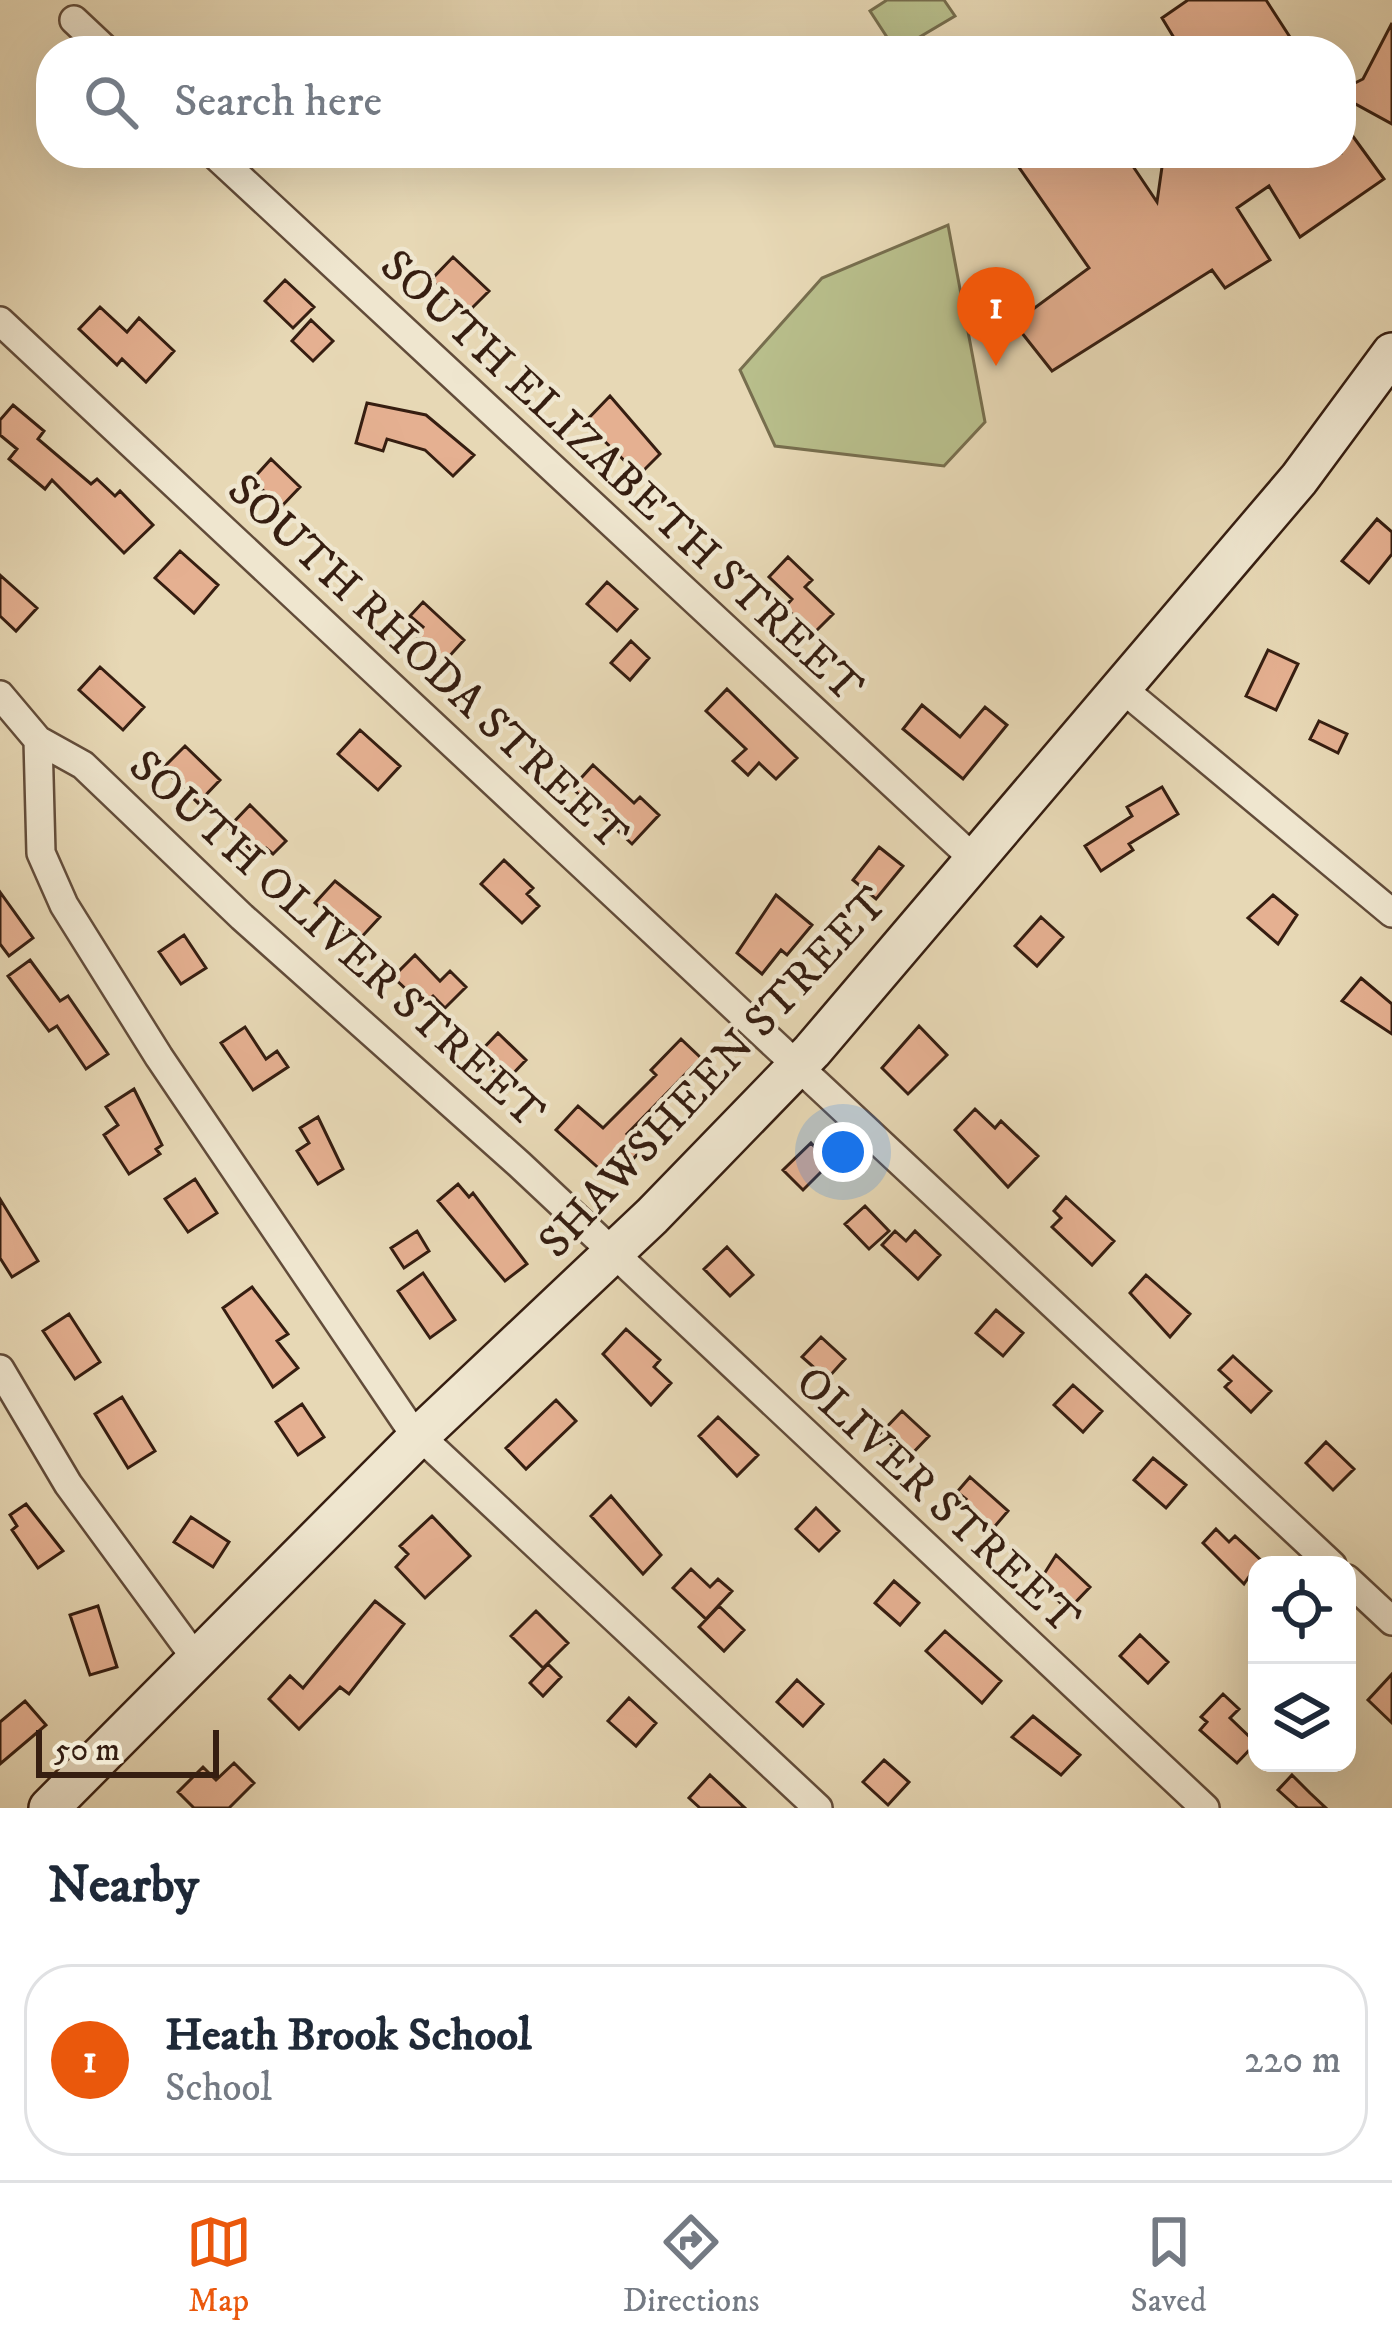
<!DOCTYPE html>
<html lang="en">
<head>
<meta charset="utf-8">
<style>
  :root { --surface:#fff; --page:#f6f6f7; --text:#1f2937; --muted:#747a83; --line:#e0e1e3; --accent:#ea580c }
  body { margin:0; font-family:"IM FELL DW Pica",serif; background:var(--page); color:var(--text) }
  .controls { position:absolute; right:36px; bottom:36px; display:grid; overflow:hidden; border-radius:24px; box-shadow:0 12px 48px #0002 }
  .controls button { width:108px; height:108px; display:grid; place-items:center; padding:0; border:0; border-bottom:3px solid var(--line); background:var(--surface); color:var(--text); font:60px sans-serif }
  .scale { position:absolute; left:36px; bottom:30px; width:183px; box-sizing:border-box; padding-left:12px; border:6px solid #361e11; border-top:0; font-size:33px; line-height:42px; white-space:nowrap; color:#361e11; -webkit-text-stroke:9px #efe6cf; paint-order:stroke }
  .you { position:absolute; left:843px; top:1152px; width:42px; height:42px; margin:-30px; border:9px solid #fff; border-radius:50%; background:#1a73e8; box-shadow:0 0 0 18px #1a73e833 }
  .badge { display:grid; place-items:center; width:78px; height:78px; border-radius:50%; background:var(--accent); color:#fff; font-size:39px; font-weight:700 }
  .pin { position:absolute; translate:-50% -99px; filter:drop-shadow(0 3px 6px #0008) }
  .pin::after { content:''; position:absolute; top:63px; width:42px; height:36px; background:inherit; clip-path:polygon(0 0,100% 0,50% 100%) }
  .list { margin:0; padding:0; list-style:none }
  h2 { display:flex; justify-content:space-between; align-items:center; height:156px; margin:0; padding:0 48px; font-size:51px }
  h2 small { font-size:39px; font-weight:400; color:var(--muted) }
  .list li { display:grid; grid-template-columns:78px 1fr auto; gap:36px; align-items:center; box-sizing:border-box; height:192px; margin:0 24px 24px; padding:0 24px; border:3px solid var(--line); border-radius:48px }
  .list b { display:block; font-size:45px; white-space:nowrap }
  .list p { margin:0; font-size:39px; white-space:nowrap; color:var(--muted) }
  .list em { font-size:39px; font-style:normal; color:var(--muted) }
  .icon { flex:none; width:66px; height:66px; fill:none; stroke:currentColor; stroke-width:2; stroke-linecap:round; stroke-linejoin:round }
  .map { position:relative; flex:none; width:1392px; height:1808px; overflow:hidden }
  .search { position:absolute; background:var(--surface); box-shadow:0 12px 48px #0002; left:36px; right:36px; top:36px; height:132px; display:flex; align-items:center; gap:30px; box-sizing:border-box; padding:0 42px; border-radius:48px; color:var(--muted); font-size:45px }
  .sheet { height:372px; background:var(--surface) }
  nav { display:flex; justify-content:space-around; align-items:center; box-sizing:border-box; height:168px; border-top:3px solid var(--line); background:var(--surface); font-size:33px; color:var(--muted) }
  nav a { display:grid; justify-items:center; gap:6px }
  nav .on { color:var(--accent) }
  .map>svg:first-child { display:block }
  .green { fill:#b8be8b; stroke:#776e4e; stroke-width:3 }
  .building { fill:#e5b091; stroke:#361e11; stroke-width:3 }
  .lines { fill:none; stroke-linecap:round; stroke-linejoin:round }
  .minor-casing { stroke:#624c3a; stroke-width:32 }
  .secondary-casing { stroke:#361e11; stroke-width:44 }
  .minor { stroke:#efe6cf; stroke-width:27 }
  .secondary { stroke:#efe6cf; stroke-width:39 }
  .labels { text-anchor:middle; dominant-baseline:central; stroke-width:9; stroke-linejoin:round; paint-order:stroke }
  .street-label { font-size:45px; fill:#361e11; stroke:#efe6cf }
</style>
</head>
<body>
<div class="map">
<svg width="1392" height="1808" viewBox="0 0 1392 1808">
  <rect width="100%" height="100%" fill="#e7d8b5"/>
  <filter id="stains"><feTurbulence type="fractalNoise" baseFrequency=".00167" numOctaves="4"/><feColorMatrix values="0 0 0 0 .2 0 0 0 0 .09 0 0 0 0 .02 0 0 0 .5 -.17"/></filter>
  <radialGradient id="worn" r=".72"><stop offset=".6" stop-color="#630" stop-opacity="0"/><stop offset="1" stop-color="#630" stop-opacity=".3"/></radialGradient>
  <path class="green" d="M887 0H944L955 16 896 51 870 11Z
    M948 225 985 422 944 466 775 446 740 370 822 278Z"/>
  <path class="building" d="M1188 0H1266L1299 51H1182L1162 18Z
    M1392 23V124L1341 96V90L1363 79Z
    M1341 120 1384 179 1300 237 1269 186 1237 208 1270 260 1225 288 1212 270 1052 371 1014 323 1089 268 1009 153H1124L1157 202 1164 153H1341Z
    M453 257 489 291 466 314 431 280Z
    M285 280 314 307 293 328 265 301Z
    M100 307 127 332 139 318 174 351 146 382 122 359 117 365 79 329Z
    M311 320 333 341 313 361 292 341Z
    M610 396 660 454 639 475 585 422Z
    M367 403 426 415 474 455 453 476 425 450 387 439 383 451 356 443Z
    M13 405 44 431 38 439 91 484 97 479 115 496 120 491 153 525 124 553 52 480 45 489 9 459 17 449 0 435V420Z
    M271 459 300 487 281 507 252 480Z
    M1377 519 1392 532V554L1369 583 1342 561Z
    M180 551 218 585 194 613 155 578Z
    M788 557 812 580 805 587 833 614 813 634 785 607 792 599 769 577Z
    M0 575 37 608 16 631 0 616Z
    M607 582 637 609 617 631 587 604Z
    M423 602 464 640 445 661 416 635 423 627 410 616Z
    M631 641 649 658 630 680 611 663Z
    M1268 650 1298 664 1276 710 1246 696Z
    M100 667 144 707 123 730 79 690Z
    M727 689 797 758 776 779 759 763 748 775 733 761 746 749 706 711Z
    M922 705 960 737 985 707 1007 725 963 779 903 729Z
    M1319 721 1347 734 1338 753 1310 739Z
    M360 730 400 766 378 790 338 754Z
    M185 746 220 780 198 803 163 768Z
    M593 765 634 803 640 797 659 815 632 844 572 788Z
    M1162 787 1178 814 1129 844 1133 850 1101 871 1085 846 1132 816 1127 807Z
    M250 805 286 841 273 854 266 848 258 857 228 828Z
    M879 847 903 866 876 899 853 880Z
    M504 860 533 888 527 894 539 906 522 923 481 884Z
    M335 881 380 917 357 942 315 903Z
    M0 892 33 938 9 956 0 944Z
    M776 895 812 925 787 955 781 950 762 974 737 953Z
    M1273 895 1297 915 1278 944 1248 918Z
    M1041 917 1063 937 1037 966 1015 946Z
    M184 935 206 968 181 984 159 952Z
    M415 955 440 981 450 971 466 987 445 1008 433 996 423 1005 393 977Z
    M30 960 60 1001 68 996 108 1054 86 1069 57 1026 49 1031 8 976Z
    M1361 978 1392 1004V1034L1342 1001Z
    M919 1026 947 1055 908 1094 882 1068Z
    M245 1027 266 1059 277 1051 288 1067 253 1090 221 1043Z
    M498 1033 526 1060 505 1082 477 1055Z
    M681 1039 701 1058 627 1134 643 1148 613 1181 556 1130 578 1106 603 1128 656 1075 651 1070Z
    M134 1089 162 1145 156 1149 160 1154 129 1174 104 1135 118 1125 106 1107Z
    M975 1109 995 1128 1001 1121 1038 1156 1008 1187 955 1130Z
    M318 1117 343 1169 318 1184 297 1151 309 1143 300 1128Z
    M811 1143 830 1163 803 1190 783 1170Z
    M195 1179 217 1213 188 1232 165 1199Z
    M458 1184 469 1197 473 1193 527 1264 505 1281 438 1201Z
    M1066 1197 1114 1241 1092 1265 1052 1227 1061 1218 1054 1211Z
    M0 1199 38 1261 12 1277 0 1258Z
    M865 1206 889 1231 869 1249 845 1224Z
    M417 1231 429 1251 404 1268 391 1248Z
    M895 1231 906 1241 915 1231 940 1255 918 1279 882 1245Z
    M727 1247 753 1275 730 1296 704 1269Z
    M423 1273 455 1320 430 1338 398 1291Z
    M1146 1275 1190 1314 1170 1337 1130 1293Z
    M252 1287 288 1334 277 1341 298 1368 273 1387 223 1308Z
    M996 1310 1023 1333 1003 1356 976 1333Z
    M69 1314 100 1362 75 1379 43 1331Z
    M626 1329 660 1360 654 1367 671 1383 651 1405 603 1354Z
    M821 1337 845 1359 827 1379 802 1357Z
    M1233 1356 1271 1391 1251 1412 1225 1387 1231 1381 1219 1370Z
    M1073 1385 1102 1411 1083 1432 1054 1405Z
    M122 1397 155 1451 128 1468 95 1414Z
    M556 1400 576 1421 526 1469 506 1448Z
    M302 1404 324 1437 298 1455 276 1422Z
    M902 1411 929 1436 907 1459 880 1434Z
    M718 1417 758 1455 737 1476 699 1436Z
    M1326 1442 1354 1469 1333 1490 1306 1463Z
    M1153 1458 1186 1485 1166 1508 1134 1480Z
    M970 1477 1008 1511 989 1533 960 1506 966 1499 957 1492Z
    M611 1496 661 1555 643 1574 591 1516Z
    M26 1504 63 1551 38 1568 12 1530 17 1526 10 1515Z
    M816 1508 839 1531 819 1551 796 1529Z
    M432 1516 470 1556 425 1598 396 1567 408 1554 400 1546Z
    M191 1517 229 1542 213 1567 174 1542Z
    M1216 1529 1229 1542 1235 1536 1265 1564 1257 1565 1244 1584 1203 1543Z
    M1056 1555 1090 1587 1068 1610 1039 1582Z
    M691 1569 710 1587 718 1579 732 1591 706 1619 673 1588Z
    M894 1581 919 1603 900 1625 875 1603Z
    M375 1601 404 1624 349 1694 340 1687 299 1729 269 1699 290 1676 303 1688Z
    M98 1606 117 1667 90 1675 70 1615Z
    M719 1606 744 1630 724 1651 699 1627Z
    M536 1611 568 1643 543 1668 511 1636Z
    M945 1631 1001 1681 982 1703 926 1651Z
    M1140 1635 1168 1662 1148 1683 1120 1656Z
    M548 1664 561 1677 543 1696 530 1683Z
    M1392 1674V1723L1368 1700Z
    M797 1680 823 1704 803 1726 777 1702Z
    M1223 1694 1239 1709 1230 1718 1256 1743 1237 1763 1200 1730 1207 1722 1201 1717Z
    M629 1698 656 1723 636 1746 608 1721Z
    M25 1701 46 1725 0 1764V1722Z
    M1033 1716 1080 1755 1061 1775 1012 1737Z
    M884 1760 909 1782 888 1805 863 1782Z
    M234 1763 254 1783 229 1808H194L178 1792 203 1767 216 1780Z
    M710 1775 745 1808H700L689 1798Z
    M1292 1775 1310 1793 1326 1808H1298L1278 1790Z"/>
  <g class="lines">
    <defs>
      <path id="minor" d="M74 20 107 51
        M213 153 975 860
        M0 321 1332 1565
        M1118 685 1392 913
        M0 695 38 740 83 765 242 917 519 1164 1205 1808
        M38 740 41 853 64 905 159 1057 408 1425 818 1808
        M0 1369 68 1484 197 1660
        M1347 1579 1392 1621"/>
      <path id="secondary" d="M49 1808 419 1436 652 1216 812 1051 1299 479 1392 353"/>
    </defs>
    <use href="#minor" class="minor-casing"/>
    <use href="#secondary" class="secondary-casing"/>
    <use href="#minor" class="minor"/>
    <use href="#secondary" class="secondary"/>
  </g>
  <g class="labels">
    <g class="street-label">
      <text transform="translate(621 477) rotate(43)">SOUTH ELIZABETH STREET</text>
      <text transform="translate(427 663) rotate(43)">SOUTH RHODA STREET</text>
      <text transform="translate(336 940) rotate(42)">SOUTH OLIVER STREET</text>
      <text transform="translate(714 1073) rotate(-47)">SHAWSHEEN STREET</text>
      <text transform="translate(937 1501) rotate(43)">OLIVER STREET</text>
    </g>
  </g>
  <rect width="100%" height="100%" filter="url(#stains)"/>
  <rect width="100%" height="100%" fill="url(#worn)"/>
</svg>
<div class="controls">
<button><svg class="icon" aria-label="locate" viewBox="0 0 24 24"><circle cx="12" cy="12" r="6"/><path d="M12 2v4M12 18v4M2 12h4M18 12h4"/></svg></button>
<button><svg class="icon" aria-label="layers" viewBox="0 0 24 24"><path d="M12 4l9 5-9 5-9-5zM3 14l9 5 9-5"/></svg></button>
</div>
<div class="scale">50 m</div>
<div class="you"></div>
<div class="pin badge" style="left:996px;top:366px">1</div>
<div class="search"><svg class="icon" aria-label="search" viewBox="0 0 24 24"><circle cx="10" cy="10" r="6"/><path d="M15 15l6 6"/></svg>Search here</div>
</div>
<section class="sheet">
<h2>Nearby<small></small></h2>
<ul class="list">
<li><span class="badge">1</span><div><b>Heath Brook School</b><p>School</p></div><em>220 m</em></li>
</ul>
</section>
<nav>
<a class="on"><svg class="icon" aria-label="map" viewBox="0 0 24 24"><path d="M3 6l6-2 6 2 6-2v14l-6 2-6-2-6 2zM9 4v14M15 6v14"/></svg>Map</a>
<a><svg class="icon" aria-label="directions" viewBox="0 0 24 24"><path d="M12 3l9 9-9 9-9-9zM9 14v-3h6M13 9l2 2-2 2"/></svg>Directions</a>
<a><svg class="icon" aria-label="saved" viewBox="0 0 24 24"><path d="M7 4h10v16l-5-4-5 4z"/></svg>Saved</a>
</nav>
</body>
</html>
